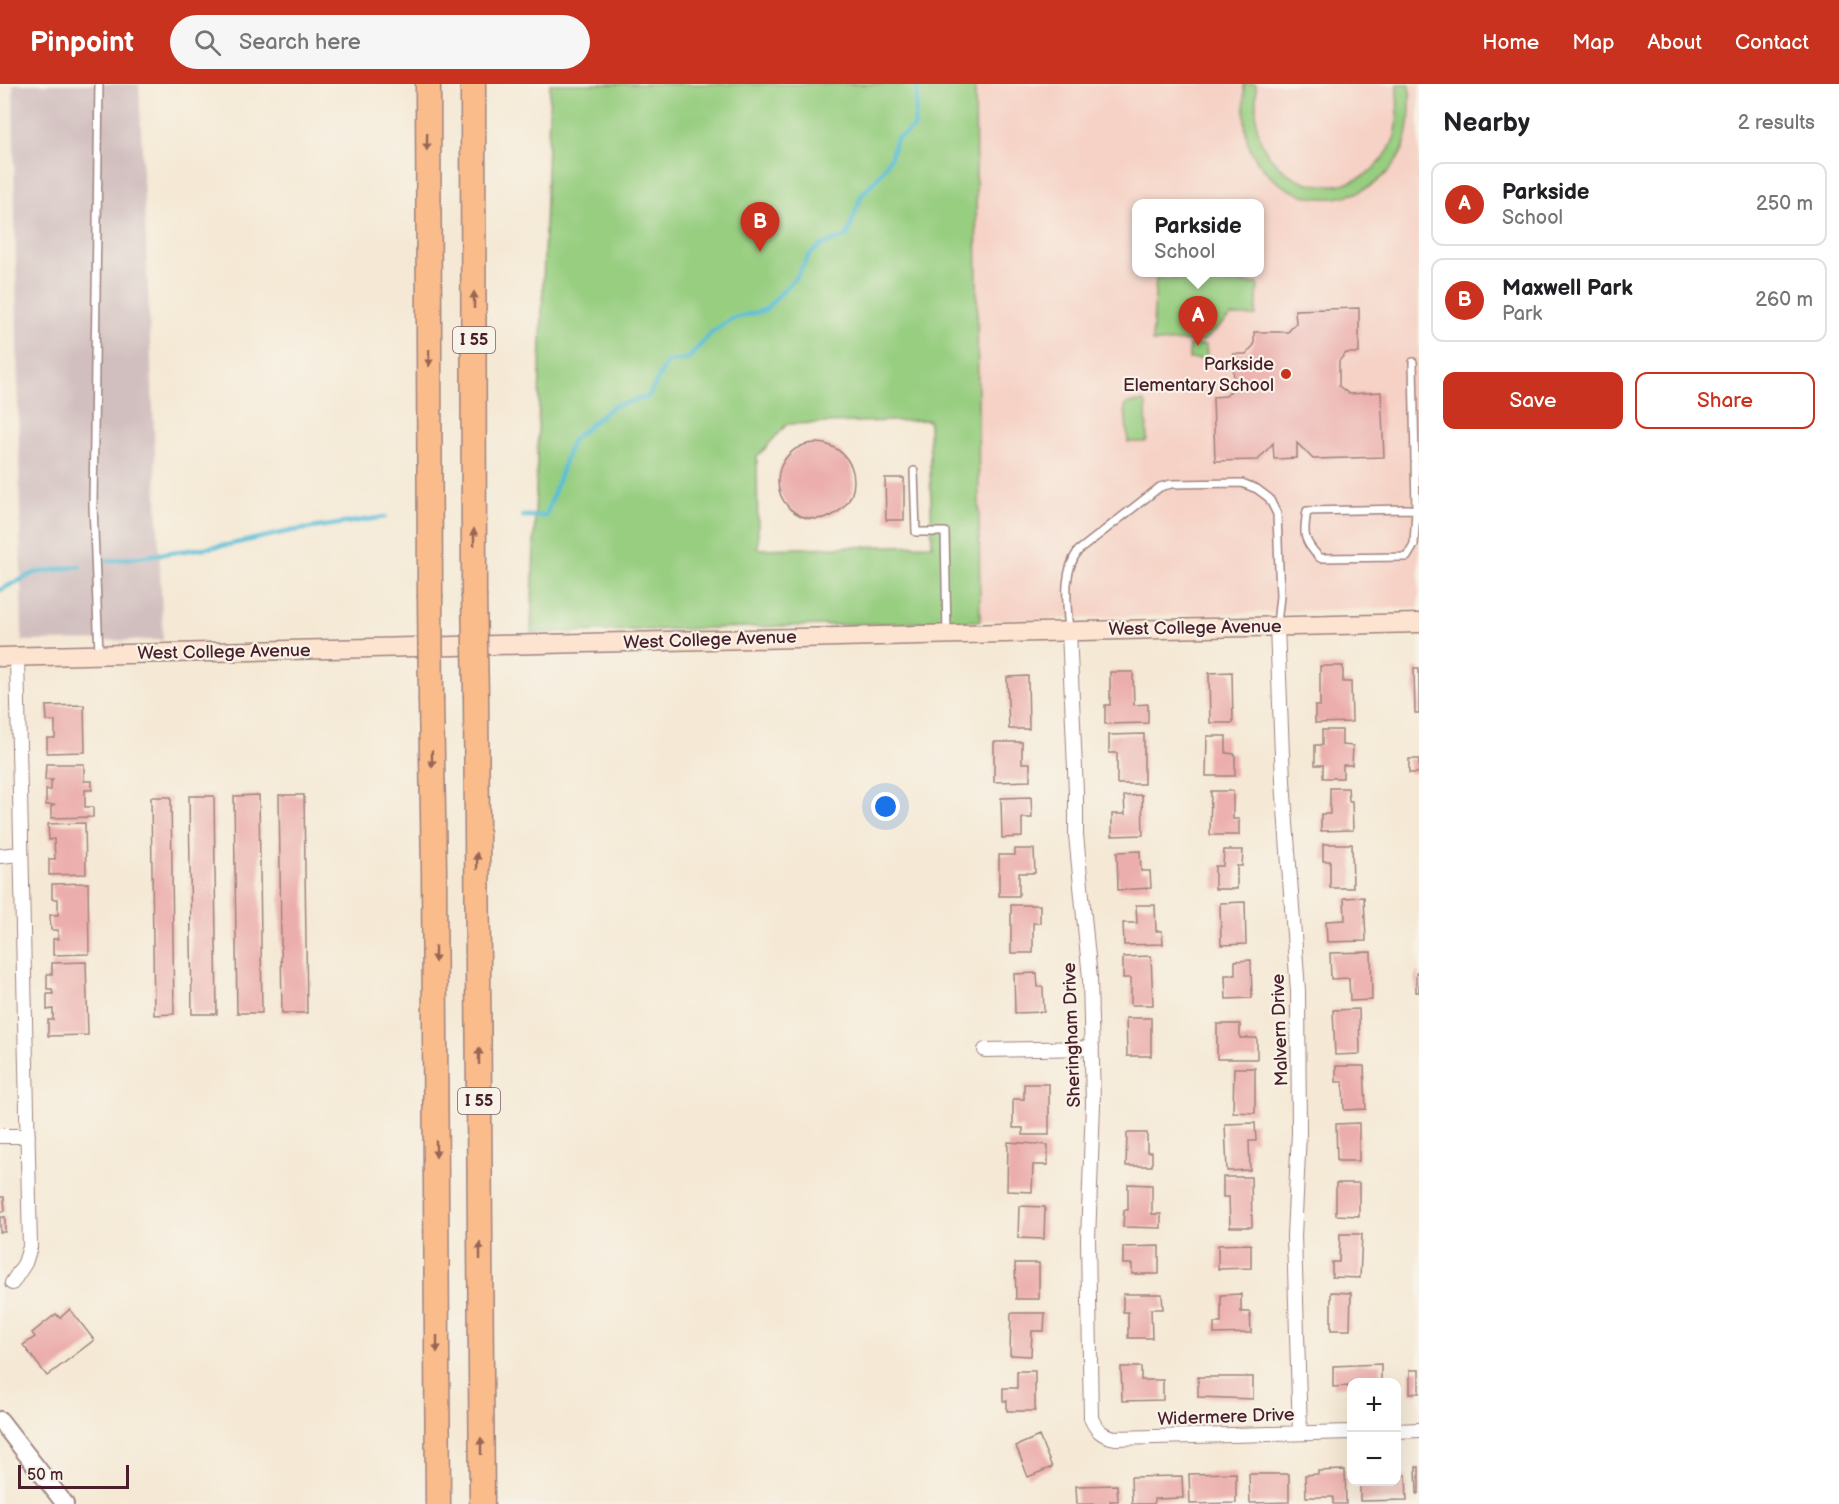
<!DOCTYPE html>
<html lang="en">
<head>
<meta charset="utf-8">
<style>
  :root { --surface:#fff; --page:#f6f6f6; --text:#202124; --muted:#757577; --line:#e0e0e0; --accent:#c8321e }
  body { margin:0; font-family:"Balsamiq Sans",sans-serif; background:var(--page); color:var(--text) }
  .controls { position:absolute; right:18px; bottom:18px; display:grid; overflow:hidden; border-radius:12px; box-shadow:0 6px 24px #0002 }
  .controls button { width:54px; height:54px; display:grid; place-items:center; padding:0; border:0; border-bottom:2px solid var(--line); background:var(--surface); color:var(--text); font:30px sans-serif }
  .scale { position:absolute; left:18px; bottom:15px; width:111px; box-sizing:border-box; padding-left:6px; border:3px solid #4a1f2b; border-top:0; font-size:16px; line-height:21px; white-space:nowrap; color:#4a1f2b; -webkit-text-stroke:4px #f7f3e8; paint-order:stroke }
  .you { position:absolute; left:886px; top:723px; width:21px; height:21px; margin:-15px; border:4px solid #fff; border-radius:50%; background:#1a73e8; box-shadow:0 0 0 9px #1a73e833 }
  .badge { display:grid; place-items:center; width:39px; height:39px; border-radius:50%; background:var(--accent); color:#fff; font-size:20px; font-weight:700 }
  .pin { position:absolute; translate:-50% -50px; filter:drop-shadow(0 2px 3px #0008) }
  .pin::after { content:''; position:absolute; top:32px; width:21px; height:18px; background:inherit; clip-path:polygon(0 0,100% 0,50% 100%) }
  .popup { position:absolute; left:1132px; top:115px; width:132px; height:78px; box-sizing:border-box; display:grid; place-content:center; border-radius:12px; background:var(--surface); filter:drop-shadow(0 2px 4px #0005); font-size:20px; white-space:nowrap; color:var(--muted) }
  .popup b { font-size:22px; color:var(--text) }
  .popup::after { content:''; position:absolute; left:50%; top:100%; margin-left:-12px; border:12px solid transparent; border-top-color:var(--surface) }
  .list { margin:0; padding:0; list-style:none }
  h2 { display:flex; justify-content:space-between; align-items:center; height:78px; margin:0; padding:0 24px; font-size:26px }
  h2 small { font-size:20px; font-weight:400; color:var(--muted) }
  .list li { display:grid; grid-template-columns:39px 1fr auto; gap:18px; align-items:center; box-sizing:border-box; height:84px; margin:0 12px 12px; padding:0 12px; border:2px solid var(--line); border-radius:12px }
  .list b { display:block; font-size:22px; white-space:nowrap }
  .list p { margin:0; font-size:20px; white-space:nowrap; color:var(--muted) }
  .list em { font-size:20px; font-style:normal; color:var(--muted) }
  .actions { display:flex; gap:12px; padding:18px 24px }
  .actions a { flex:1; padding:14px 0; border:2px solid var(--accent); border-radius:12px; text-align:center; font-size:21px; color:var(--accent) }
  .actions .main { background:var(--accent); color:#fff }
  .icon { flex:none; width:33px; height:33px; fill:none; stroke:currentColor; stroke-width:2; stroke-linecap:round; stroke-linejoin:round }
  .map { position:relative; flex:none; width:1419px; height:1420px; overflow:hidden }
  header { display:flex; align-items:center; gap:36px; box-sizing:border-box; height:84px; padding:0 30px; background:var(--accent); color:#fff }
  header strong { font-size:28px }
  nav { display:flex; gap:33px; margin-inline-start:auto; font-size:21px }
  .search { width:420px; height:54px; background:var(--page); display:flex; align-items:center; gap:15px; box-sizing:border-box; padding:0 21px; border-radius:33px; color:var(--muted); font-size:22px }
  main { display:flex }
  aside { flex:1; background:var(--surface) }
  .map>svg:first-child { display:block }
  .built { fill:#f6d1c5; fill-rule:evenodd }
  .industrial { fill:#d1bfbf }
  .green { fill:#97ce80; stroke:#707656; stroke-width:1.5; fill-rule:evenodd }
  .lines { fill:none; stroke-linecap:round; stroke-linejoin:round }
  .stream { stroke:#59bdd8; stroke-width:4.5 }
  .building { fill:#ecaeac }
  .service-casing { stroke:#a08480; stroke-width:10 }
  .minor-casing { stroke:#a08480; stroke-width:16 }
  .tertiary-casing { stroke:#a08480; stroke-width:20 }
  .secondary-casing { stroke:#a08480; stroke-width:21 }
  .motorway-casing { stroke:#a08480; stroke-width:27 }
  .service { stroke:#fff; stroke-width:7 }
  .minor { stroke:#fff; stroke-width:14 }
  .tertiary { stroke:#fff; stroke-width:16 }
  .secondary { stroke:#fde4d1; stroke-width:18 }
  .motorway { stroke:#fabc8b; stroke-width:24 }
  .motorway-bridge-casing { stroke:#a08480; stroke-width:27; stroke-linecap:butt }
  .motorway-bridge { stroke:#fabc8b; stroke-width:24 }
  .oneway { fill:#996656 }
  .poi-dot { fill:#c8321e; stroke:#f7f3e8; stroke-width:2 }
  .labels { text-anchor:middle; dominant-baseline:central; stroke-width:4.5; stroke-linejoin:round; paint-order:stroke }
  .shield { fill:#f7f3e8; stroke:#7e5f64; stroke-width:1.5 }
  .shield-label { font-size:16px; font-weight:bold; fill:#4a1f2b }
  .poi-label { font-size:18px; fill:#4a1f2b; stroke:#f7f3e8; text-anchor:end }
  .street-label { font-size:18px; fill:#4a1f2b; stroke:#f7f3e8 }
</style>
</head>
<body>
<header>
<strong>Pinpoint</strong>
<div class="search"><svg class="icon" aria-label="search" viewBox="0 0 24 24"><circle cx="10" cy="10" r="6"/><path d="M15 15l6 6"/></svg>Search here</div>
<nav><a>Home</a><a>Map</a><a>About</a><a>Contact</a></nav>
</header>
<main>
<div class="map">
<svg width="1419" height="1420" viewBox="0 0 1419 1420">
  <rect width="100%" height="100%" fill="#f7f3e8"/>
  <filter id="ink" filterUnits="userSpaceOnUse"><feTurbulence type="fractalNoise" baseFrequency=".0167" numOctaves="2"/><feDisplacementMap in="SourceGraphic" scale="12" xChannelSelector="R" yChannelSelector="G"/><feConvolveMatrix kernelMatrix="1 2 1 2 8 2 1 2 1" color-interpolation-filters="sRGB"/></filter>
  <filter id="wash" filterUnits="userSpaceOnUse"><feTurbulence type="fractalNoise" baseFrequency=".008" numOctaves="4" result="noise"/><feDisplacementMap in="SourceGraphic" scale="24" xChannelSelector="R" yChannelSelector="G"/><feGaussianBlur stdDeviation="1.35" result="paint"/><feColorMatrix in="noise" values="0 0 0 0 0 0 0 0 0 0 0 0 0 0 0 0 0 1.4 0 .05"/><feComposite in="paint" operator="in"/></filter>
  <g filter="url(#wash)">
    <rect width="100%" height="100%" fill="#f5e9d5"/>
    <path class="built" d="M975 0H1419V523L980 537ZM1136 119H1260V188H1136Z"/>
    <path class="industrial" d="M13 0H139L163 556 22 557Z"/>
    <path class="green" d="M550 0H975L980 537 531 549ZM929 336 932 461 758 465 757 373 787 340Z
      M1244 0H1256C1257 17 1254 39 1260 55 1285 116 1370 118 1394 55 1400 38 1397 17 1397 0H1410C1410 27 1412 56 1395 79 1366 120 1308 126 1271 93 1262 84 1252 72 1248 59 1243 40 1245 19 1244 0Z
      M1156 194 1258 200 1256 232H1231L1203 257 1152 258Z
      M1189 261H1206L1207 275H1189Z
      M1144 318 1146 321 1147 356 1145 358H1128L1125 323 1128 319Z"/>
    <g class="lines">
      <path class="stream" d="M523 432H546L572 356 613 322 648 313 667 278 688 275 712 248 731 235 765 226 797 192 810 170 822 161 847 152 861 112 882 88 891 72 896 55 914 44 918 0
        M108 477 227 461 291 447 385 433
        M0 506 34 489 80 482"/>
    </g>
    <g id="blocks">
      <path class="building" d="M1359 224V269H1346L1339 277V302L1349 310 1381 308 1384 373 1313 375 1297 359V374L1274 375 1273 359 1258 376 1215 377 1213 313 1226 312 1234 304 1233 270H1246L1254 261V248H1288L1296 239 1295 226Z
        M778 397a38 38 0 1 1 76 0a38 38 0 1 1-76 0Z
        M885 394H904V436H886Z
        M1320 582H1343V598H1351L1352 638 1315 639V622H1320Z
        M1414 584H1419V629H1415Z
        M1110 588H1133L1134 621 1148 620V639L1105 640V621H1110Z
        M1232 588 1233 639H1210L1209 589Z
        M1028 592 1029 645H1009L1007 593Z
        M84 621 85 668 47 669V654H55V637H47L46 622Z
        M1322 646H1342V661L1353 662 1352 681H1343V694H1323V681H1315V661H1322Z
        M1144 650V700H1117V669H1109V651Z
        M1207 652H1226V669L1235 670V692H1206Z
        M994 658H1022V679H1030V697L994 698Z
        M1409 675H1419V689H1409Z
        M46 680H84V697H92V706H85V723H93V733L51 734V723L54 721H46V706H51V698L53 696H45Z
        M1330 704H1348L1349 717H1352L1353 746 1321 747V730H1330Z
        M1211 707H1233V735H1239V751H1210Z
        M259 711 262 929H237L234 712Z
        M279 711H304L307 929H282Z
        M1142 711 1143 751 1112 752V730H1125L1124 712Z
        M189 712H214L217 930H192Z
        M151 713H171L174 930 154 931Z
        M1031 713 1032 734H1022V753L1002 754 1001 714Z
        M85 739 86 790 49 791V775H55L54 755 49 756 48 740Z
        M1323 760H1352L1353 804H1330V777H1323Z
        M1015 765H1034L1035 789H1019V812H999V771H1015Z
        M1224 766H1243L1242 782H1237V805H1215V782H1223Z
        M1140 767 1141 787H1150L1151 804 1118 806 1117 768Z
        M88 799 89 870 53 871V855H58V846H51L50 831H58V815H52V800Z
        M1364 813 1366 857 1327 858 1326 837 1345 836 1344 814Z
        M1245 818 1246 860 1221 861 1220 819Z
        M1011 821H1040V839H1033V869H1011Z
        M1136 821H1155L1156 847H1162L1163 860 1124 861 1123 839H1137Z
        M1371 868 1372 916 1350 917 1349 894 1331 895 1330 869Z
        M1151 872 1153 921H1131V894H1123V873Z
        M1251 876 1252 914 1226 915 1225 891H1235V877Z
        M86 878 88 951 48 952V936H53V925L47 926V910H53L52 905H47V890H52V879Z
        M1037 889 1038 903H1043L1044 928 1015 929 1014 890Z
        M1416 889H1419V908H1416Z
        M1359 925 1360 970 1335 971 1333 926Z
        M1126 934H1151V972H1127Z
        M1217 940H1240V954H1257V975H1217Z
        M1336 982H1364L1366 1025 1344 1026 1343 998H1336Z
        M1234 984H1255V1029L1233 1028Z
        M1024 1000H1049V1051H1023V1044H1013V1015H1024Z
        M1255 1039 1256 1057H1249L1250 1086 1227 1087 1225 1040Z
        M1359 1039V1077H1337L1336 1040Z
        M1127 1049H1147V1068H1152V1082H1126Z
        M1008 1058 1048 1061V1081H1033L1032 1108 1007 1107Z
        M1223 1093H1251L1252 1143H1230L1229 1113H1223Z
        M1336 1099H1359V1132L1336 1131Z
        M1128 1100 1152 1101V1130H1161V1144L1123 1143 1124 1126H1128Z
        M0 1113H4L5 1127 0 1128Z
        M1019 1122 1045 1123 1044 1155 1018 1154Z
        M0 1133H5V1148H0Z
        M1340 1150H1362L1360 1194 1332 1193V1178H1339Z
        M1251 1160V1184L1218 1185V1161Z
        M1159 1162V1190H1132V1180H1123V1163Z
        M1015 1179H1039V1215H1016Z
        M1331 1208 1351 1209 1350 1246H1331Z
        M1123 1210H1162L1163 1225H1151L1152 1254H1128V1228H1123Z
        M1241 1210V1228H1250L1251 1249 1214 1250V1239H1221V1211Z
        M70 1225 94 1256 47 1292 23 1261 35 1253 32 1249 43 1240 56 1230 60 1234Z
        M1011 1229H1045L1044 1247H1032L1031 1272 1010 1271Z
        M1381 1280V1298H1352V1308H1349L1348 1302 1333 1303V1282Z
        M1121 1283H1141V1296H1163V1316L1122 1317Z
        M1410 1286H1419V1309H1410Z
        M1017 1287H1035V1327H1007V1317H1003V1304H1017Z
        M1198 1293H1253V1315L1198 1313Z
        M1039 1352 1052 1383 1028 1393 1016 1362Z
        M1416 1383H1419V1409L1417 1410Z
        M1345 1386 1346 1420H1333V1413H1306L1305 1391 1318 1390V1387Z
        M1236 1389V1419L1190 1420 1189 1390Z
        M1249 1390H1289V1418L1250 1419Z
        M1406 1391 1407 1416 1360 1417V1398H1396V1392Z
        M1182 1392 1183 1414 1154 1415V1420H1132L1131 1393Z
        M1117 1401 1118 1417H1110V1420H1077L1076 1402Z"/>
    </g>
  </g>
  <g filter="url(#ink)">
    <use href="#blocks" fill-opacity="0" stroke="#a08480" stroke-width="1.5"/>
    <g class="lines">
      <defs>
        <path id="service" d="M99 0 93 421 99 569
          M1413 278 1416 426 1414 461 1407 473 1320 474C1303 457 1303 450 1307 427L1407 425 1419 426
          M914 387 916 448H945L947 550
          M1069 547C1067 520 1062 489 1078 467L1160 403 1171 400 1242 399 1257 405 1269 414 1277 430 1280 512 1277 540"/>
        <path id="minor" d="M1277 542 1283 697 1298 907 1299 1048 1294 1152 1300 1349
          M1069 547 1076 708V751L1090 894 1093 1020 1088 1156 1091 1334C1096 1346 1102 1352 1116 1354L1352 1348
          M0 772 20 770
          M985 966 1092 964
          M0 1052H28
          M12 1199 25 1179 30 1163 17 573
          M1396 1347 1419 1346"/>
        <path id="tertiary" d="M0 1336 65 1420"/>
        <path id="secondary" d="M0 573 1419 539"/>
        <path id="motorway" d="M428 0 430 511
          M473 0 474 511
          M476 613 482 1420
          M431 616 434 787 438 1420"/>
      </defs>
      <use href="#service" class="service-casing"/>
      <use href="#minor" class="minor-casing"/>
      <use href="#tertiary" class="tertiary-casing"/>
      <use href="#secondary" class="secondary-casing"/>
      <use href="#motorway" class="motorway-casing"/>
      <use href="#service" class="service"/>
      <use href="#minor" class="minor"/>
      <use href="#tertiary" class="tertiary"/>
      <use href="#secondary" class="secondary"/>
      <use href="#motorway" class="motorway"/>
      <defs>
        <path id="motorway-bridge" d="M430 511 431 616
          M474 511 476 613"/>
      </defs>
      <use href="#motorway-bridge" class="motorway-bridge-casing"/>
      <use href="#motorway-bridge" class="motorway-bridge"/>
    </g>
    <defs><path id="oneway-solid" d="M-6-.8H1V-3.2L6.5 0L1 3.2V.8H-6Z" transform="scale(1.5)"/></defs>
    <g class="oneway">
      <use href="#oneway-solid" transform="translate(427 58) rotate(91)"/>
      <use href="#oneway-solid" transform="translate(474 216) rotate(-90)"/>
      <use href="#oneway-solid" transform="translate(429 274) rotate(90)"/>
      <use href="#oneway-solid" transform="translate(474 453) rotate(-90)"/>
      <use href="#oneway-solid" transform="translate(432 675) rotate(89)"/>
      <use href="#oneway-solid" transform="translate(477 777) rotate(-91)"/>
      <use href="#oneway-solid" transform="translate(435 870) rotate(90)"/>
      <use href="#oneway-solid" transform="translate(479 972) rotate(-90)"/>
      <use href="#oneway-solid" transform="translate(436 1065) rotate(90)"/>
      <use href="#oneway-solid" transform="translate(480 1167) rotate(-90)"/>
      <use href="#oneway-solid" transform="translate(437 1260) rotate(90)"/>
      <use href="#oneway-solid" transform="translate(481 1362) rotate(-90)"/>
    </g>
  </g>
  <circle class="poi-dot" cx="1286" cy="290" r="6"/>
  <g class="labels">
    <g class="shield">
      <rect x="453" y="243" width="42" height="26" rx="4.5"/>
      <rect x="458" y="1004" width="42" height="26" rx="4.5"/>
    </g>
    <g class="shield-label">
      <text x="474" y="256">I 55</text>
      <text x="479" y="1017">I 55</text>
    </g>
    <g class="poi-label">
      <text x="1274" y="280">Parkside<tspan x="1274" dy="21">Elementary School</tspan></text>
    </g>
    <g class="street-label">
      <text transform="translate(1195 544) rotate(-1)">West College Avenue</text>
      <text transform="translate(710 556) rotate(-2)">West College Avenue</text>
      <text transform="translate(224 568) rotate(-1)">West College Avenue</text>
      <text transform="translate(1280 946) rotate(-92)">Malvern Drive</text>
      <text transform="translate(1072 951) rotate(-92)">Sheringham Drive</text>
      <text transform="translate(1226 1333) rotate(-2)">Widermere Drive</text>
    </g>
  </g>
</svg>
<div class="controls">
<button>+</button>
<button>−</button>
</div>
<div class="scale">50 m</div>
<div class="you"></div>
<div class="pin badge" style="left:1198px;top:262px">A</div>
<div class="popup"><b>Parkside</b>School</div>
<div class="pin badge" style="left:760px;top:168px">B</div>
</div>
<aside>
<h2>Nearby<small>2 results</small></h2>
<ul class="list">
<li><span class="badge">A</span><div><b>Parkside</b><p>School</p></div><em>250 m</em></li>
<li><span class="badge">B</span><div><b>Maxwell Park</b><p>Park</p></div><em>260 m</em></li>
</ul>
<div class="actions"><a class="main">Save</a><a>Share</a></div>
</aside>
</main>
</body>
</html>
